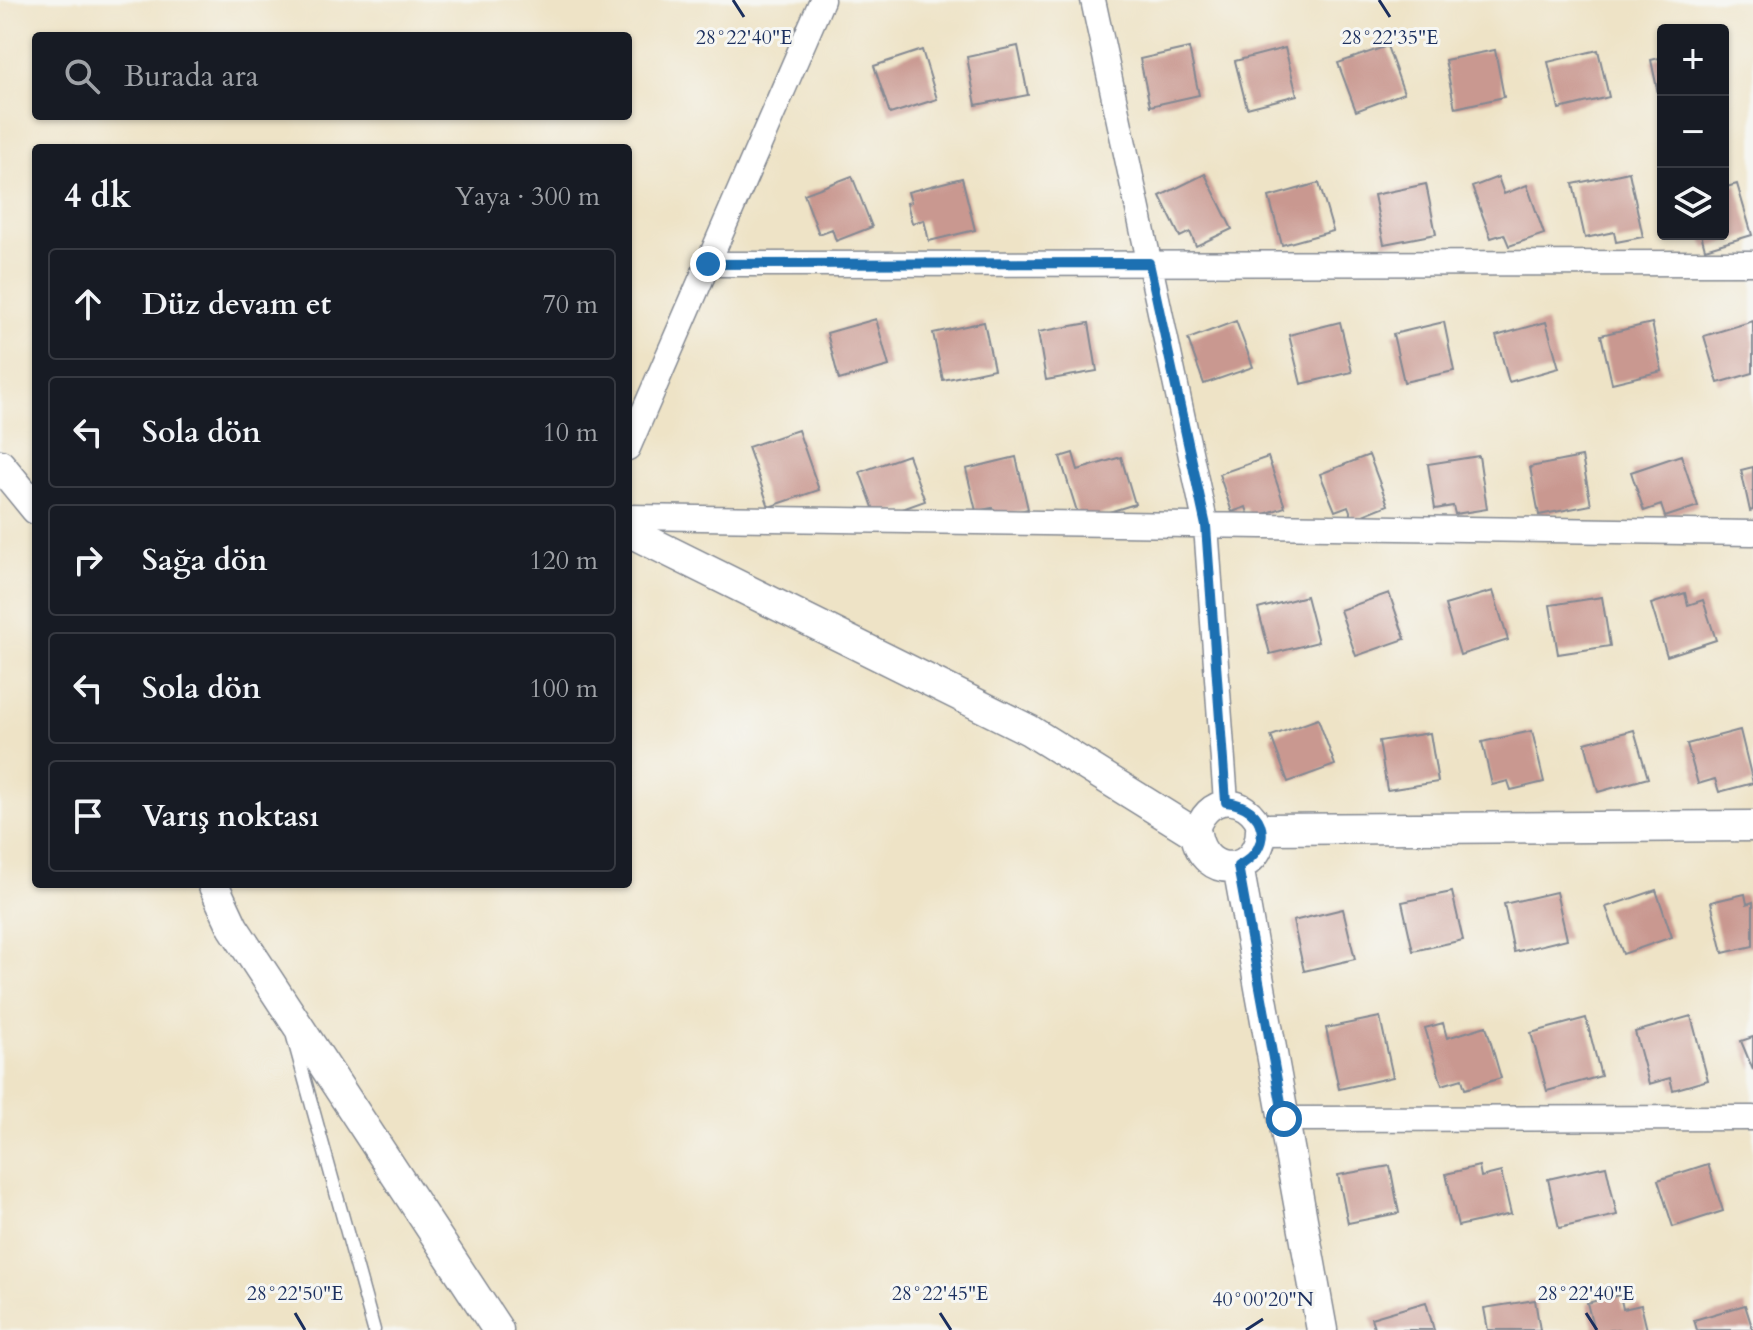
<!DOCTYPE html>
<html lang="tr">
<head>
<meta charset="utf-8">
<style>
  :root { --surface:#171b24; --page:#20242c; --text:#f1f3f6; --muted:#9ea1a6; --line:#363941 }
  body { margin:0; font-family:Cardo,serif; background:var(--page); color:var(--text) }
  .controls { position:absolute; right:24px; top:24px; display:grid; overflow:hidden; border-radius:8px; box-shadow:0 2px 6px #0004 }
  .controls button { width:72px; height:72px; display:grid; place-items:center; padding:0; border:0; border-bottom:2px solid var(--line); background:var(--surface); color:var(--text); font:40px sans-serif }
  .stop { position:absolute; width:24px; height:24px; margin:-18px; border:6px solid #1f6fb2; border-radius:50%; background:#fff }
  .stop.end { background:#1f6fb2; border-color:#fff; box-shadow:0 2px 8px #0008 }
  .list { margin:0; padding:0; list-style:none }
  h2 { display:flex; justify-content:space-between; align-items:center; height:104px; margin:0; padding:0 32px; font-size:34px }
  h2 small { font-size:26px; font-weight:400; color:var(--muted) }
  .list li { display:grid; grid-template-columns:52px 1fr auto; gap:24px; align-items:center; box-sizing:border-box; height:112px; margin:0 16px 16px; padding:0 16px; border:2px solid var(--line); border-radius:8px }
  .list b { display:block; font-size:30px; white-space:nowrap }
  .list em { font-size:26px; font-style:normal; color:var(--muted) }
  .icon { flex:none; width:44px; height:44px; fill:none; stroke:currentColor; stroke-width:2; stroke-linecap:round; stroke-linejoin:round }
  .map { position:relative; flex:none; width:1753px; height:1330px; overflow:hidden }
  .search { position:absolute; background:var(--surface); box-shadow:0 2px 6px #0004; left:32px; top:32px; width:600px; height:88px; display:flex; align-items:center; gap:20px; box-sizing:border-box; padding:0 28px; border-radius:8px; color:var(--muted); font-size:30px }
  .panel { position:absolute; background:var(--surface); box-shadow:0 2px 6px #0004; left:32px; top:144px; width:600px; height:744px; border-radius:8px }
  .map>svg:first-child { display:block }
  .building { fill:#c99890 }
  .lines { fill:none; stroke-linecap:round; stroke-linejoin:round }
  .service-casing { stroke:#848992; stroke-width:15 }
  .minor-casing { stroke:#848992; stroke-width:27 }
  .tertiary-casing { stroke:#848992; stroke-width:33 }
  .service { stroke:#fff; stroke-width:12 }
  .minor { stroke:#fff; stroke-width:24 }
  .tertiary { stroke:#fff; stroke-width:30 }
  .route { stroke:#1f6fb2; stroke-width:10 }
  .ticks { fill:none; stroke:#1b2f5e; stroke-width:3 }
  .ticks-label { font-size:20px; text-anchor:middle; fill:#1b2f5e; stroke:#f6f6f2; stroke-width:6; stroke-linejoin:round; paint-order:stroke }
</style>
</head>
<body>
<div class="map">
<svg width="1753" height="1330" viewBox="0 0 1753 1330">
  <rect width="100%" height="100%" fill="#f6f6f2"/>
  <filter id="ink" filterUnits="userSpaceOnUse"><feTurbulence type="fractalNoise" baseFrequency=".0125" numOctaves="2"/><feDisplacementMap in="SourceGraphic" scale="16" xChannelSelector="R" yChannelSelector="G"/><feConvolveMatrix kernelMatrix="1 2 1 2 8 2 1 2 1" color-interpolation-filters="sRGB"/></filter>
  <filter id="wash" filterUnits="userSpaceOnUse"><feTurbulence type="fractalNoise" baseFrequency=".006" numOctaves="4" result="noise"/><feDisplacementMap in="SourceGraphic" scale="32" xChannelSelector="R" yChannelSelector="G"/><feGaussianBlur stdDeviation="1.8" result="paint"/><feColorMatrix in="noise" values="0 0 0 0 0 0 0 0 0 0 0 0 0 0 0 0 0 1.4 0 .05"/><feComposite in="paint" operator="in"/></filter>
  <g filter="url(#wash)">
    <rect width="100%" height="100%" fill="#eee3c6"/>
    <g id="blocks">
      <path class="building" d="M1018 46 1028 95 976 105 967 57Z
        M1387 46 1404 93 1356 111 1338 63Z
        M1189 48 1199 95 1150 106 1140 59Z
        M1285 48 1297 95 1247 108 1235 61Z
        M922 50 937 99 890 114 874 66Z
        M1495 50 1504 97 1455 108 1445 60Z
        M1598 50 1609 97 1559 109 1548 62Z
        M1663 57V112H1662L1651 60Z
        M1629 172 1643 237 1616 242 1614 232 1585 238 1573 184Z
        M1205 174 1232 229 1196 246 1190 232 1180 237 1160 196Z
        M852 176 872 227 836 241 832 229 819 234 804 194Z
        M1498 177 1504 194 1527 185 1544 234 1509 246 1504 234 1491 238 1472 187Z
        M962 178 975 230 929 241 924 220 912 223 907 203 911 202 908 192Z
        M1319 183 1333 231 1282 245 1269 197Z
        M1426 184 1436 234 1384 244 1374 195Z
        M1737 184 1752 235 1705 249 1701 234H1723V188Z
        M876 319 889 366 839 380 827 333Z
        M1236 321 1253 367 1204 384 1188 339Z
        M1753 321V373L1718 383 1704 336Z
        M984 322 994 369 943 380 933 333Z
        M1340 322 1352 372 1301 384 1289 335Z
        M1444 322 1454 371 1404 382 1393 334Z
        M1546 322 1559 368 1509 382 1496 336Z
        M1089 323 1097 371 1046 380 1038 332Z
        M1652 323 1662 371 1612 383 1601 335Z
        M798 430 819 490 769 507 748 447Z
        M1073 453 1078 470 1121 457 1135 504 1080 521 1060 457Z
        M908 455 925 501 877 518 860 472Z
        M1369 455 1388 505 1353 519 1348 506 1335 511 1320 474Z
        M1681 455 1698 506 1665 517 1661 505 1644 511 1631 472Z
        M1479 456 1487 509 1455 514 1453 506 1435 509 1428 464Z
        M1016 457 1028 509 994 517 992 508 976 511 966 469Z
        M1268 457 1285 507 1250 519 1246 507 1232 512 1219 474Z
        M1582 457 1591 505 1539 515 1530 467Z
        M1753 467V510L1750 511 1741 470Z
        M1493 591 1508 640 1460 655 1445 605Z
        M1389 593 1405 639 1356 656 1340 610Z
        M1685 593 1688 605 1703 600 1716 640 1667 656 1651 604Z
        M1306 596 1318 642 1270 654 1258 609Z
        M1602 597 1610 646 1558 654 1550 605Z
        M1318 719 1335 765 1288 782 1271 736Z
        M1634 730 1648 778 1598 792 1585 743Z
        M1740 730 1753 783 1719 792 1715 779 1698 784 1687 744Z
        M1532 731 1544 782 1511 790 1508 781 1492 785 1482 742Z
        M1430 733 1438 782 1387 790 1379 741Z
        M1656 890 1672 937 1623 954 1606 907Z
        M1452 892 1463 940 1413 951 1402 902Z
        M1556 892 1567 939 1514 952 1504 904Z
        M1745 894 1747 904 1753 902V946L1723 953 1711 902Z
        M1343 909 1355 959 1304 971 1293 921Z
        M1691 1016 1708 1080 1673 1090 1670 1078 1649 1084 1635 1032Z
        M1380 1017 1393 1077 1339 1089 1326 1028Z
        M1586 1018 1601 1076 1547 1091 1531 1033Z
        M1443 1023 1447 1038 1486 1026 1501 1078 1465 1089 1462 1079 1442 1085 1425 1028Z
        M1753 1037V1070L1741 1041Z
        M1708 1164 1723 1211 1673 1227 1658 1180Z
        M1390 1166 1399 1213 1348 1223 1338 1175Z
        M1479 1166 1481 1177 1501 1172 1511 1214 1458 1226 1446 1174Z
        M1606 1166 1617 1215 1559 1228 1548 1179Z
        M1620 1295 1623 1309 1641 1305 1647 1330H1594L1587 1303Z
        M1535 1300 1540 1330H1488L1484 1308Z
        M1426 1302 1434 1330H1375L1371 1318Z
        M1745 1305 1753 1330H1697L1694 1320Z"/>
    </g>
  </g>
  <g filter="url(#ink)">
    <use href="#blocks" fill-opacity="0" stroke="#848992" stroke-width="2"/>
    <g class="lines">
      <defs>
        <path id="service" d="M293 1037 374 1330"/>
        <path id="minor" d="M1093 0 1206 526 1226 802
          M708 264 1753 263
          M628 448 822 0
          M628 517 1753 533
          M1196 834C1204 795 1246 791 1261 829
          M1284 1119 1753 1118"/>
        <path id="tertiary" d="M0 465 36 509
          M628 531 1029 730 1196 834C1204 881 1261 876 1261 829L1753 826
          M1238 866 1322 1330
          M213 884 233 927 498 1330"/>
      </defs>
      <use href="#service" class="service-casing"/>
      <use href="#minor" class="minor-casing"/>
      <use href="#tertiary" class="tertiary-casing"/>
      <use href="#service" class="service"/>
      <use href="#minor" class="minor"/>
      <use href="#tertiary" class="tertiary"/>
    </g>
  </g>
  <g class="lines" filter="url(#ink)">
    <path class="route" d="M708 264 1149 263 1206 526 1226 802C1267 806 1275 848 1238 866L1284 1119"/>
  </g>
  <path class="ticks" d="M733 0 744 17M1379 0 1390 17M295 1313 305 1330M940 1313 951 1330M1586 1313 1597 1330M1246 1330 1263 1319"/>
  <g class="ticks-label">
    <text x="744" y="44">28°22'40"E</text>
    <text x="1390" y="44">28°22'35"E</text>
    <text x="295" y="1300">28°22'50"E</text>
    <text x="940" y="1300">28°22'45"E</text>
    <text x="1586" y="1300">28°22'40"E</text>
    <text x="1263" y="1306">40°00'20"N</text>
  </g>
</svg>
<div class="controls">
<button>+</button>
<button>−</button>
<button><svg class="icon" aria-label="layers" viewBox="0 0 24 24"><path d="M12 4l9 5-9 5-9-5zM3 14l9 5 9-5"/></svg></button>
</div>
<div class="stop" style="left:1284px;top:1119px"></div>
<div class="stop end" style="left:708px;top:264px"></div>
<div class="search"><svg class="icon" aria-label="search" viewBox="0 0 24 24"><circle cx="10" cy="10" r="6"/><path d="M15 15l6 6"/></svg>Burada ara</div>
<section class="panel">
<h2>4 dk<small>Yaya · 300 m</small></h2>
<ul class="list">
<li><svg class="icon" aria-label="ahead" viewBox="0 0 24 24"><path d="M12 20V5M6 11l6-6 6 6"/></svg><div><b>Düz devam et</b></div><em>70 m</em></li>
<li><svg class="icon" aria-label="left" viewBox="0 0 24 24"><path d="M17 20v-9H6M10 6l-5 5 5 5"/></svg><div><b>Sola dön</b></div><em>10 m</em></li>
<li><svg class="icon" aria-label="right" viewBox="0 0 24 24"><path d="M7 20v-9h11M14 6l5 5-5 5"/></svg><div><b>Sağa dön</b></div><em>120 m</em></li>
<li><svg class="icon" aria-label="left" viewBox="0 0 24 24"><path d="M17 20v-9H6M10 6l-5 5 5 5"/></svg><div><b>Sola dön</b></div><em>100 m</em></li>
<li><svg class="icon" aria-label="arrive" viewBox="0 0 24 24"><path d="M6 21V4h12l-3 4 3 4H6"/></svg><div><b>Varış noktası</b></div></li>
</ul>
</section>
</div>
</body>
</html>
